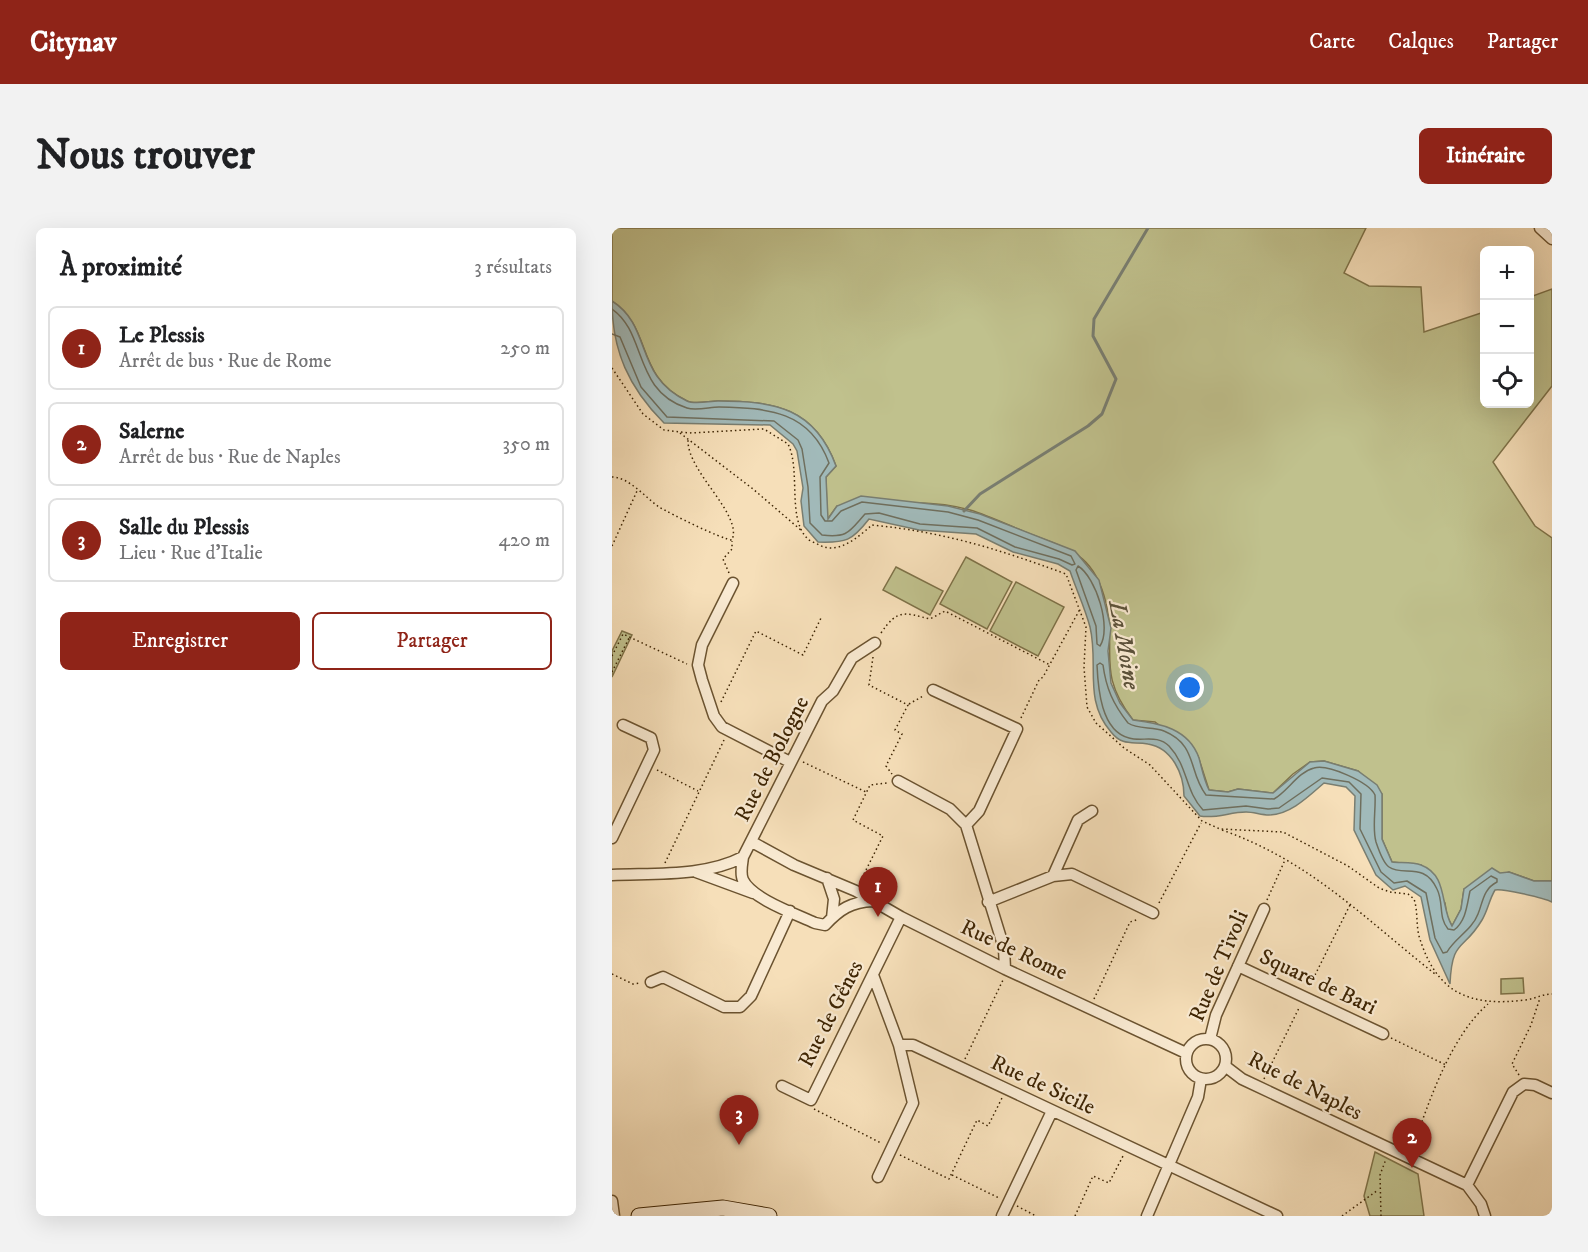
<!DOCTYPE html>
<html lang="fr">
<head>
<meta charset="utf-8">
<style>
  :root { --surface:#fff; --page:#f2f2f2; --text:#202124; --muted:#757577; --line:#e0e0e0; --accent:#8f2418 }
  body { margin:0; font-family:"IM FELL DW Pica",serif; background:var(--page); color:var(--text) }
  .controls { position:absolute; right:18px; top:18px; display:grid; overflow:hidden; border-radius:9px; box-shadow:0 6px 24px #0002 }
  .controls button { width:54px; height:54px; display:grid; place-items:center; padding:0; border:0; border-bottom:2px solid var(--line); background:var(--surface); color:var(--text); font:30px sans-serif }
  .you { position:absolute; left:578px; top:460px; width:21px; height:21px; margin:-15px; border:4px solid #fff; border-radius:50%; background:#1a73e8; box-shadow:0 0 0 9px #1a73e833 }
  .badge { display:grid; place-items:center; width:39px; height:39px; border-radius:50%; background:var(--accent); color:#fff; font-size:20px; font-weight:700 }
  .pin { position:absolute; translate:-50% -50px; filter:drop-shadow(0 2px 3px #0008) }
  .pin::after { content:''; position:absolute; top:32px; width:21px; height:18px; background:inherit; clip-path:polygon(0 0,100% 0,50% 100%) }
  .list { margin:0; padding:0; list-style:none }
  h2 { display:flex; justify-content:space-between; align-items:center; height:78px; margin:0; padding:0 24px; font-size:26px }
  h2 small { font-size:20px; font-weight:400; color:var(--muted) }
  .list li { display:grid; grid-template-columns:39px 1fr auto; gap:18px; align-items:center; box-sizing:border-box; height:84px; margin:0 12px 12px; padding:0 12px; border:2px solid var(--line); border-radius:9px }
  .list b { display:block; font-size:22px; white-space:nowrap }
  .list p { margin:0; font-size:20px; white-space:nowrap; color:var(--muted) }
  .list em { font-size:20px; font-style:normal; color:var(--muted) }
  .actions { display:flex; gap:12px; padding:18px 24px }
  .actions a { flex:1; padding:14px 0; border:2px solid var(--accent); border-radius:9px; text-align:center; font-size:21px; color:var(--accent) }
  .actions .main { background:var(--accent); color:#fff }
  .icon { flex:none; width:33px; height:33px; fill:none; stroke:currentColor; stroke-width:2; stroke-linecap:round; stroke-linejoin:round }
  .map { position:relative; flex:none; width:940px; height:988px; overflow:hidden; border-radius:9px }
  header { display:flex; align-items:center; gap:36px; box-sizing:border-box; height:84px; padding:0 30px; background:var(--accent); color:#fff }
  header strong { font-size:28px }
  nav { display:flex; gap:33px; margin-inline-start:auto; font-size:21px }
  .intro { display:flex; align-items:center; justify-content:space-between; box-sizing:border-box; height:144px; padding:0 36px }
  h1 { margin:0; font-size:42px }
  .button { padding:15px 27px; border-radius:9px; background:var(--accent); color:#fff; font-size:21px; font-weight:700 }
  main { display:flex; gap:36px; padding:0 36px }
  aside { flex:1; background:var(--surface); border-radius:9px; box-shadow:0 6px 24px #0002 }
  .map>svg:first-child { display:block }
  .green { fill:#c0c18d; stroke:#7e7248; stroke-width:1.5 }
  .water { fill:#a1baba; stroke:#797e71; stroke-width:1.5 }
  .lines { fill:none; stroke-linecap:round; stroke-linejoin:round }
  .shore { stroke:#6f6f5e; stroke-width:1.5 }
  .stream { stroke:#797e71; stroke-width:3 }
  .street-casing { stroke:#6b5330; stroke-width:13 }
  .secondary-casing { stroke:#3d2403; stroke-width:17 }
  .path { stroke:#3d2403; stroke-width:1.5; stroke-dasharray:1.5 3; stroke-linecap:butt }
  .street { stroke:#f9ead2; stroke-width:10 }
  .secondary { stroke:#f9ead2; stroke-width:15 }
  .labels { text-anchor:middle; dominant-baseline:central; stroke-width:4.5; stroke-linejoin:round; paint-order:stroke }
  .street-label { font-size:22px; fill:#3d2403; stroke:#f9ead2 }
  .water-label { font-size:24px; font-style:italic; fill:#5b513a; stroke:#f9ead2 }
</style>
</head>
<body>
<header>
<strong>Citynav</strong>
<nav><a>Carte</a><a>Calques</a><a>Partager</a></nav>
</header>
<div class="intro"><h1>Nous trouver</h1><a class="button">Itinéraire</a></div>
<main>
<aside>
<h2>À proximité<small>3 résultats</small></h2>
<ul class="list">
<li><span class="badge">1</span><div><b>Le Plessis</b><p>Arrêt de bus · Rue de Rome</p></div><em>250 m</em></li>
<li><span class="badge">2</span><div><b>Salerne</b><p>Arrêt de bus · Rue de Naples</p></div><em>350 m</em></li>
<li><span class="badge">3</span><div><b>Salle du Plessis</b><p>Lieu · Rue d’Italie</p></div><em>420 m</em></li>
</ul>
<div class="actions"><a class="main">Enregistrer</a><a>Partager</a></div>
</aside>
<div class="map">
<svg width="940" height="988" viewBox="0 0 940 988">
  <rect width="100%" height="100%" fill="#f6dfb9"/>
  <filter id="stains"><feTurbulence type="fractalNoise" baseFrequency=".00333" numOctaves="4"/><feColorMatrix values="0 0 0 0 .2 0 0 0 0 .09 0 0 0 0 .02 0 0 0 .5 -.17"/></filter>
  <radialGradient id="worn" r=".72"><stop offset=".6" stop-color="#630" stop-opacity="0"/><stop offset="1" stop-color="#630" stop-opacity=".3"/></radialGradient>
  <path class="green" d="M0 0H754L732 45 757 58 809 59 812 104 872 84 873 176H918V69L940 61V158L881 234 923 298 940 310V653H922L897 644 852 661 849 681 840 698 835 688 833 675 809 637 780 634 770 611V566L746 543 712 533 698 534 681 546 661 565 626 561 616 564 597 562 586 528 543 494 521 492C484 444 505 425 494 375 482 326 459 322 418 306 398 298 378 288 358 282 315 270 268 276 225 278L215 292 214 249 224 238C203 180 162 173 106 173 97 173 83 177 75 173 22 147 42 102 0 73Z
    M354 329 400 354 375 401 328 376Z
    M284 339 331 363 318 387 271 362Z
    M404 354 452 379 426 428 378 403Z
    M10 403 20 407 0 449V423Z
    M911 750 912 765 889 766V751Z
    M763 924 806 946 812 988H758L752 968Z"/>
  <path class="water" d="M0 73C41 99 21 147 75 173 83 177 97 173 106 173 163 173 203 180 224 238L214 249 216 291 225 278 249 268 336 278 368 286 463 323 487 352 499 400 496 423 499 455 508 475 521 492C548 495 577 501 587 530 590 541 592 552 597 562L616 564 626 561 661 565 698 534 712 533 746 543 765 557 770 566V611L780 634C788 635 801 634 809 637 836 647 828 678 840 698L849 681 852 661 880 640 888 645 897 644 922 653H940V674C933 670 889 660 883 662 877 672 876 682 870 692 851 724 840 710 838 756L818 712 809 669 793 658 781 662 764 647 742 602 743 568 734 559 712 555C697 568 678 587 657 587 649 587 642 584 634 584 618 584 604 591 588 588L572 568C572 546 560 520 536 516 521 513 511 519 499 504 471 472 487 436 478 399 473 380 464 361 458 343L446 336 401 324 364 306 307 302 257 291C240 313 234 315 206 314L192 298 189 273 191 260 185 223 181 216 158 197 52 195C17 160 0 123 0 73Z"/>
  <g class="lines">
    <path class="shore" d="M0 81C35 105 21 163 75 180 84 183 98 179 107 179 156 180 198 183 217 235L208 249 209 287 213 293H220L229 283 250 274 336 284 366 292 459 328 463 336 460 337 447 331 403 319 365 300 308 296 267 285 253 286C237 304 236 310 210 307L198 295 196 259 190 221 186 212 162 193 55 189 29 159 8 109 0 106
      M466 338C484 349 500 400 488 418L485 416 484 398 464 342Z
      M488 435 491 437C494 460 501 476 516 495 526 502 541 498 552 503 586 517 576 544 594 567L662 571C676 563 686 544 702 540 716 536 757 554 763 567 764 582 760 600 764 614 766 620 771 635 777 639 791 649 812 633 825 661 832 675 826 689 836 701L842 702C854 693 855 677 858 663L879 648 885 651V654C871 661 871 674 866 686 860 702 843 710 835 724L831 725 823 710 814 665 795 653 782 655 769 644 748 601 749 566 737 554 710 550 667 580 656 581 634 578 591 582C573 563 576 538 557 518 545 506 530 514 517 510 489 503 486 460 485 437Z"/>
    <path class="stream" d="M352 283 368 266 476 198 490 186 504 151 481 108 482 91 536 0"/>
    <defs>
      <path id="street" d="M928 0 940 11
        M121 355 90 417 86 437 90 452 102 488 110 499 178 534
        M321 462 405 501 367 583 354 597
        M286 553 338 581 354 597 392 720 393 741
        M0 610 42 522 39 510 11 497
        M140 614 182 637 244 663 289 689 393 741 574 825
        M84 644 141 665
        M0 647C42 645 93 649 131 629
        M441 648 466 592 480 583
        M215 650 222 671 220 690
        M261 673C239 674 228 681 213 697L203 695C184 686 140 671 131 652 128 646 130 636 131 629L210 473 221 463 240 430 263 415
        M376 674 441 648 460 646 541 685
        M626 738 771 806
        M261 747 287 817 301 875 266 949
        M39 754 51 749 112 779H128L139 768 178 683
        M574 831a20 20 0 1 1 40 0a20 20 0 1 1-40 0Z
        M598 811 604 787 652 681
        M287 817H301L665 988
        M613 838 630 851 855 957 869 976 873 988
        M170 858 199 872 289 689
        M855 957 901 864 912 856 923 857 940 865
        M0 973 2 988
        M390 988 440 883
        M535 988 586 869 589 851"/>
      <path id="secondary" d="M27 988 111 980 157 988"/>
    </defs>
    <use href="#street" class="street-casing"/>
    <use href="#secondary" class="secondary-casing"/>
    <path class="path" d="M0 140 31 186 52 202 77 205 152 201 176 216C189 242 175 290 195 310 197 313 204 315 207 317 227 327 246 309 260 297 332 304 386 321 454 346L474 399 472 439 475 479 484 495 512 520 538 537 590 593 608 601 671 604 736 638 767 660 778 664 796 666 802 671C806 683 804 696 807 708 824 765 857 779 913 772 923 771 930 766 940 766
      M68 205 141 261 190 303
      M0 249C17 249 34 270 47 279 59 286 109 311 120 312 131 286 75 244 76 212
      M0 318 25 263
      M117 345 111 331 120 321V313
      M269 405C286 380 293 385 318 391L333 383 438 437
      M0 428 11 406 75 436
      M261 429 257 457 296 477 283 502 290 506 274 538 280 546
      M0 444 17 410
      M109 474 144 403 191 427 209 390
      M297 476 311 468
      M409 490 427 452 431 449 468 381
      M191 534 254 564
      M45 542 86 563
      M610 602C698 633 752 690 823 746
      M53 635 112 512
      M248 654 271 608 241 592 258 557 275 555
      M655 672 673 632
      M547 675 589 595
      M0 746 21 756 29 755
      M697 759 739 675
      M482 771 518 694 527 691
      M779 810 834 837
      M353 831 391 752
      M907 847 900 836 919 797 928 770
      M652 851 687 780
      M202 881 269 915
      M801 919C817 873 839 808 876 776
      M288 927 337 951 365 892 376 898 390 870
      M340 947 387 970
      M405 978 424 988
      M463 988 481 948 497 955 511 928
      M730 988 766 962
      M769 988 768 947 774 931"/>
    <use href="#street" class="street"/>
    <use href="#secondary" class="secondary"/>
  </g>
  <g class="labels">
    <g class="street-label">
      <text transform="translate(160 531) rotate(-63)">Rue de Bologne</text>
      <text transform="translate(402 722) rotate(25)">Rue de Rome</text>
      <text transform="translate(607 738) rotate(-67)">Rue de Tivoli</text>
      <text transform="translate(706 754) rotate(25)">Square de Bari</text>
      <text transform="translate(219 786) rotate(-63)">Rue de Gênes</text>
      <text transform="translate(431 857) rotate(25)">Rue de Sicile</text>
      <text transform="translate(693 858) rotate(27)">Rue de Naples</text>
    </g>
    <g class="water-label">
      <text transform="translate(512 417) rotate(80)">La Moine</text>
    </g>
  </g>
  <rect width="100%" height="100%" filter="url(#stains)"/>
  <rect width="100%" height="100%" fill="url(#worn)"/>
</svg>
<div class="controls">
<button>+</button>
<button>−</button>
<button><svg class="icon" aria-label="locate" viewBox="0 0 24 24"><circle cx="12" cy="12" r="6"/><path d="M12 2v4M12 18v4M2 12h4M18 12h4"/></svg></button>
</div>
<div class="you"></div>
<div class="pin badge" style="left:266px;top:689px">1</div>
<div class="pin badge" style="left:800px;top:940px">2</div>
<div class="pin badge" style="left:127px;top:917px">3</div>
</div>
</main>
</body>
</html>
